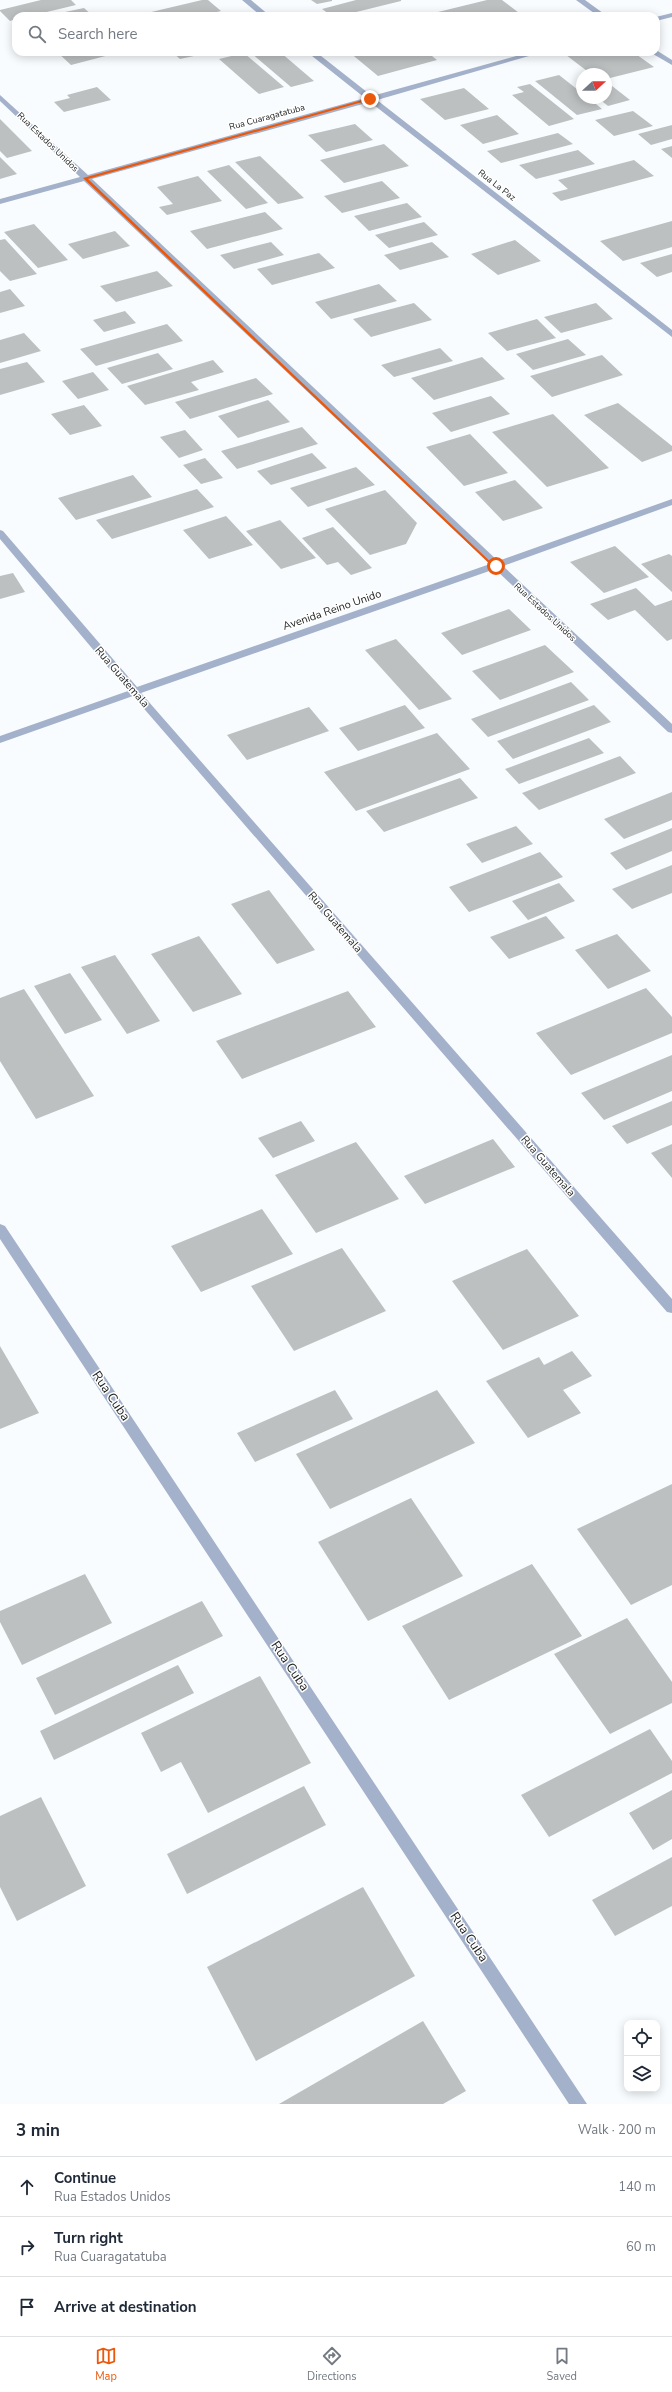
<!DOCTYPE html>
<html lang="en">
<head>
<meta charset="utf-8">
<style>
  :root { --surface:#fff; --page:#f6f6f7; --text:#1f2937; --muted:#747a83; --line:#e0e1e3; --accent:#ea580c }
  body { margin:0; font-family:"Nunito Sans",sans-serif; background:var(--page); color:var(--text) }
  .controls { position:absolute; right:12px; bottom:12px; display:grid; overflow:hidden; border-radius:8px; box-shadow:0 2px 10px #0003 }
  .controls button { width:36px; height:36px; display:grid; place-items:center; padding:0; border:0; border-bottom:1px solid var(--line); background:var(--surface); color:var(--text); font:20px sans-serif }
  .compass { position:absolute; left:576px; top:68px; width:36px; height:36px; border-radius:50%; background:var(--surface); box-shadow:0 2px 10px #0003; rotate:69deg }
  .stop { position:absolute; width:12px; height:12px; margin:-9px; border:3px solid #ea580c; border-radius:50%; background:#fff }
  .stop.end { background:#ea580c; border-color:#fff; box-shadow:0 1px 4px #0008 }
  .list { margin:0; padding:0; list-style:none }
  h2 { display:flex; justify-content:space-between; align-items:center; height:52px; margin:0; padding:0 16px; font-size:17px }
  h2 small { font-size:13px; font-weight:400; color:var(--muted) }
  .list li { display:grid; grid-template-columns:26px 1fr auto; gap:12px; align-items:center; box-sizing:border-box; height:60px; padding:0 16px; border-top:1px solid var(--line) }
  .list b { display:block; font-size:15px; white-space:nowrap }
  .list p { margin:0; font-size:13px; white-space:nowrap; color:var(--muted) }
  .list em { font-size:13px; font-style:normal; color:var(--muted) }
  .icon { flex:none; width:22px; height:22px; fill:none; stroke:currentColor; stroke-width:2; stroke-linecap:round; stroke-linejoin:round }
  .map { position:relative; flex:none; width:672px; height:2104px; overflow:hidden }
  .search { position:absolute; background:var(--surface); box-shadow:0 2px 10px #0003; left:12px; right:12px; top:12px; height:44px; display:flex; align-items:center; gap:10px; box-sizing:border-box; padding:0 14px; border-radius:12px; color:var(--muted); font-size:15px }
  .sheet { height:232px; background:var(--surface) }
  nav { display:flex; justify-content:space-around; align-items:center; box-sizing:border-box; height:56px; border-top:1px solid var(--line); background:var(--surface); font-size:11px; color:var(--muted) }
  nav a { display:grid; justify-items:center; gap:2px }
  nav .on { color:var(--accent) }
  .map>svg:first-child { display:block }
  .building { fill:#bcc0c0 }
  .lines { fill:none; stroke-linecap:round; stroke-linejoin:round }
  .minor { fill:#a4b1ca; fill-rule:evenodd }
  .route { fill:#ea580c }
  .labels { text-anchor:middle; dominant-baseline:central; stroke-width:3; stroke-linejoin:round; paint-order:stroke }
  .far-street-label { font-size:9px; fill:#1f2121; stroke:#fff }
  .street-label { font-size:11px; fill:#1f2121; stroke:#fff }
  .near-street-label { font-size:13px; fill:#1f2121; stroke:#fff }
</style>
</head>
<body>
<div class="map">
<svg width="672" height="2104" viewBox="0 0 672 2104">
  <rect width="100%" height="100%" fill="#f9fcfe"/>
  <path class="building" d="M41 0H71L76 5 30 16H16V19L10 21 0 11V10Z
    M202 0H208L221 11 201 16H150L147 13Z
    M311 0H332V1L317 4Z
    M356 0H401V1L340 16H332L322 9Z
    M487 0H502L523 16H443L438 12Z
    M84 8 93 16H51V15Z
    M57 52H115L117 53 71 65Z
    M172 52H208V53L180 59Z
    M250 52H280L314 81 291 87Z
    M349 52H427L437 60 378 76Z
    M577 52H633L654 67 606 79V74H591L566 55Z
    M244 53 284 87 259 94 219 59Z
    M559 75 582 93V98H589L602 109 577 115 535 81Z
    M607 82 630 100 608 106 598 98H606Z
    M530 84 574 119 549 126 512 95 524 92 517 87Z
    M97 87 111 100 64 112 54 102 70 98 67 95Z
    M464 88 489 109 445 120 420 99Z
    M633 111 653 126 614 136 595 120Z
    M497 115 519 134 483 144 460 125Z
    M0 119 32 151 7 158 0 151Z
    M355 124 373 140 326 152 308 135Z
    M672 125V139L651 145 638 134Z
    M558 133 573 144 501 163 487 151Z
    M384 144 409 166 344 183 320 160Z
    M672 146V158L661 149Z
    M578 150 595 164 536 179 519 165Z
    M260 156 304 198 278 204 235 162Z
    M0 157 17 174 0 179Z
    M634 160 654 176 561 201 552 193 568 189 558 180Z
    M229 165 268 203 246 209 207 171Z
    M198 176 222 201 167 215 159 207 173 204 157 187Z
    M382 181 400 198 342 213 324 196Z
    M407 203 422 217 369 231 354 216Z
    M265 212 283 229 207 249 190 231Z
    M672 221V247L623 261 600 241Z
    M424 222 438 235 389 248 375 235Z
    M34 224 68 260 38 268 4 232Z
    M115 231 130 246 83 259 68 244Z
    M5 239 37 274 10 281 0 271V240Z
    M515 240 541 261 498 275 471 254Z
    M271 242 284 255 234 269 220 255Z
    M432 242 449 257 400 270 384 255Z
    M319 253 335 268 272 285 257 269Z
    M672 254V272L657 277 640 263Z
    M157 271 173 286 116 302 100 286Z
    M379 284 397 301 331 319 315 302Z
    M10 289 25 306 0 313V292Z
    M414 303 432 320 371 337 353 319Z
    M596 303 613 319 561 333 544 317Z
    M125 311 136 323 104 332 93 320Z
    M537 319 556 338 507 351 488 333Z
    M167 324 183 341 96 366 80 349Z
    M24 333 41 351 0 363V340Z
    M568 339 586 355 533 370 516 354Z
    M440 348 453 361 394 377 381 365Z
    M158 353 173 369 122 384 107 368Z
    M602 355 623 375 552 397 530 376Z
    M482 357 505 379 434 400 411 378Z
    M213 360 224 372 191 382 199 390 145 405 127 386Z
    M27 362 45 382 0 395V369Z
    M93 372 109 390 78 399 62 381Z
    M256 378 273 394 190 419 175 402Z
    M491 396 510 414 451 432 432 413Z
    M268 400 290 422 238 438 218 416Z
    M618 403 672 446V451L642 462 584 415Z
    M84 405 102 426 70 435 51 414Z
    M553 414 609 468 547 487 492 432Z
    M302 427 318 444 237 469 221 451Z
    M185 430 203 450 179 458 160 437Z
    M470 434 508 473 464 486 426 447Z
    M312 453 327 468 271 485 257 471Z
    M205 458 223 478 201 484 183 465Z
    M356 467 375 485 308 507 290 488Z
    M133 475 152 497 76 520 58 498Z
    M515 480 543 508 503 521 475 492Z
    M197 489 214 507 112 539 96 520Z
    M385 490 417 523 406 544 370 555 325 509Z
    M226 516 253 545 209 559 183 530Z
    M280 520 316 558 281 569 246 531Z
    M333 527 372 568 351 575 338 562 327 565 302 538Z
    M615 546 649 577 604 593 570 562Z
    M669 554 672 556V592L641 564Z
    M13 573 25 592 0 599V576Z
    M636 588 655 606 672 600V639L667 641 635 610 608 620 590 604Z
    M509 609 531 630 462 655 441 633Z
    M396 639 452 699 419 710 365 650Z
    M545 645 574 672 500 700 472 671Z
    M571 682 589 700 488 737 471 719Z
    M405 705 425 728 358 751 339 728Z
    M594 705 611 722 513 759 497 741Z
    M309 707 329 731 247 760 227 735Z
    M437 733 470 769 356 811 324 772Z
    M589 738 604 753 519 784 505 769Z
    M620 756 636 773 539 810 522 793Z
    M460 778 478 798 384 832 366 811Z
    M672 792V820L624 839 604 819Z
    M516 826 533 844 482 863 466 844Z
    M672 828V851L626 870 610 853Z
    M540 852 563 877 469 912 449 887Z
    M672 865V893L632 909 612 889Z
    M559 883 575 901 528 920 512 901Z
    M269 890 315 950 277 964 231 904Z
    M546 916 565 938 509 959 490 937Z
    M617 934 651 971 608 989 575 950Z
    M199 936 242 994 193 1012 151 954Z
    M115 955 160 1021 127 1034 81 967Z
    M70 973 102 1020 65 1034 34 986Z
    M646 988 672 1017V1033L571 1075 536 1033Z
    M24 989 94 1096 36 1119 0 1061V998Z
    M348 991 376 1027 242 1079 216 1041Z
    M672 1055V1091L604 1120 581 1093Z
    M672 1101V1125L627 1144 612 1126Z
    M301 1121 315 1141 273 1158 258 1138Z
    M493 1139 515 1167 425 1204 404 1176Z
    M356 1142 399 1199 316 1233 275 1175Z
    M672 1144V1178L651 1153Z
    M262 1209 293 1254 201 1292 171 1246Z
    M342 1248 386 1311 294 1351 251 1286Z
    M527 1249 579 1316 503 1350 452 1281Z
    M0 1346 39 1413 0 1429Z
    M572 1351 592 1376 563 1390 581 1413 528 1438 486 1381 539 1357 544 1365Z
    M335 1390 353 1419 255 1462 237 1433Z
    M437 1390 475 1443 330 1509 296 1454Z
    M672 1484V1585L631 1605 577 1529Z
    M411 1498 463 1576 368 1621 318 1542Z
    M532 1564 582 1636 449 1700 402 1626Z
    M85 1574 112 1623 22 1665 0 1622V1611Z
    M202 1601 223 1636 55 1715 36 1678Z
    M627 1618 672 1682V1703L610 1734 554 1654Z
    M178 1665 194 1693 54 1760 40 1731Z
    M260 1676 311 1763 208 1813 181 1762 161 1772 141 1733Z
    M650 1729 672 1761V1773L549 1837 521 1795Z
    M304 1786 326 1825 187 1894 167 1854Z
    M672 1790V1839L653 1850 629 1813Z
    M41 1797 86 1886 17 1921 0 1887V1816Z
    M672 1857V1906L615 1936 592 1900Z
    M363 1887 415 1976 256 2061 207 1967Z
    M423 2021 466 2091 443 2104H279Z"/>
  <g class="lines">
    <path class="minor" d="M242 0H251L270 16H261Z
      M576 0H585L607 16H598Z
      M672 13V17L656 21V17Z
      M656 50 672 60V65L653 54 652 52H656Z
      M307 52H316L372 96 531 52H543L377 100 672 330V337L370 102 92 179 498 561 672 499V505L503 566 672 724V733L668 732 495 569 141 693 672 1299V1313L667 1312 133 696 0 743V736L128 691 0 539V530L3 531 137 687 490 564 84 181 0 204V199L80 177 0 101V95L88 175 365 98Z
      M0 1224 5 1226 587 2104H569L0 1239Z"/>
  </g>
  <path class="route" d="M369 98 373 99 88 179 497 568H494L83 178Z"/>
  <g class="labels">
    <g class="far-street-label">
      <text transform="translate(267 117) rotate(-15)">Rua Cuaragatatuba</text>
      <text transform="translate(48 142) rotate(44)">Rua Estados Unidos</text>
      <text transform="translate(497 185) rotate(38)">Rua La Paz</text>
      <text transform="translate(545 612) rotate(43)">Rua Estados Unidos</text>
    </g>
    <g class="street-label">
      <text transform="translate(332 610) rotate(-19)">Avenida Reino Unido</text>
      <text transform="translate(122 677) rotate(49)">Rua Guatemala</text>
      <text transform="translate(335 922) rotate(49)">Rua Guatemala</text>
      <text transform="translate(548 1166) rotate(49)">Rua Guatemala</text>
    </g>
    <g class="near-street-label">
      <text transform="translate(111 1396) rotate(56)">Rua Cuba</text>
      <text transform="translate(290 1666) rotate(56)">Rua Cuba</text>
      <text transform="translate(469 1937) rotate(56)">Rua Cuba</text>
    </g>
  </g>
</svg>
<div class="controls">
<button><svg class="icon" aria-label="locate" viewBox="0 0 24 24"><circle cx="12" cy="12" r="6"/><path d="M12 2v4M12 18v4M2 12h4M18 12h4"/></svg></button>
<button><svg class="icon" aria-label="layers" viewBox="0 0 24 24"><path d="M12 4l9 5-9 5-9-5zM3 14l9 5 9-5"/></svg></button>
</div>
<svg class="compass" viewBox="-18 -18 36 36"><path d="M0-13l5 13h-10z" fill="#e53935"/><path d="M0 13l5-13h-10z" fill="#747a83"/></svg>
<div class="stop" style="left:496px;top:566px"></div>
<div class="stop end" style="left:370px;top:99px"></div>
<div class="search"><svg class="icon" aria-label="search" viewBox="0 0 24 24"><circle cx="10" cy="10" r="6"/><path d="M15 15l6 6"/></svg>Search here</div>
</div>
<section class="sheet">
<h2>3 min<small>Walk · 200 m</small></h2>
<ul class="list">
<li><svg class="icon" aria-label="ahead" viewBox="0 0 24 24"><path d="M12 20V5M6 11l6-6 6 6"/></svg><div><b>Continue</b><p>Rua Estados Unidos</p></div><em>140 m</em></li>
<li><svg class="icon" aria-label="right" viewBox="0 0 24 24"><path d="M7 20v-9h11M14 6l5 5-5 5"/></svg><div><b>Turn right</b><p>Rua Cuaragatatuba</p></div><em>60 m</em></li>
<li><svg class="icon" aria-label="arrive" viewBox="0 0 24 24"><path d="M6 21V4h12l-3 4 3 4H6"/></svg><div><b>Arrive at destination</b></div></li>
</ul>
</section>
<nav>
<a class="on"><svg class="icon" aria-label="map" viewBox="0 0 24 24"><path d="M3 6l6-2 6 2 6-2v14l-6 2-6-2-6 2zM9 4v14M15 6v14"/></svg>Map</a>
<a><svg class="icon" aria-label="directions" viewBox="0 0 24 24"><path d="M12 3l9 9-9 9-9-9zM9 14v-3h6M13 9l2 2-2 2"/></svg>Directions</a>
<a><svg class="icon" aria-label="saved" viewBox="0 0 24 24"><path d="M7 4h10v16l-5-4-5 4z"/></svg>Saved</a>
</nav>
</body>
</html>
